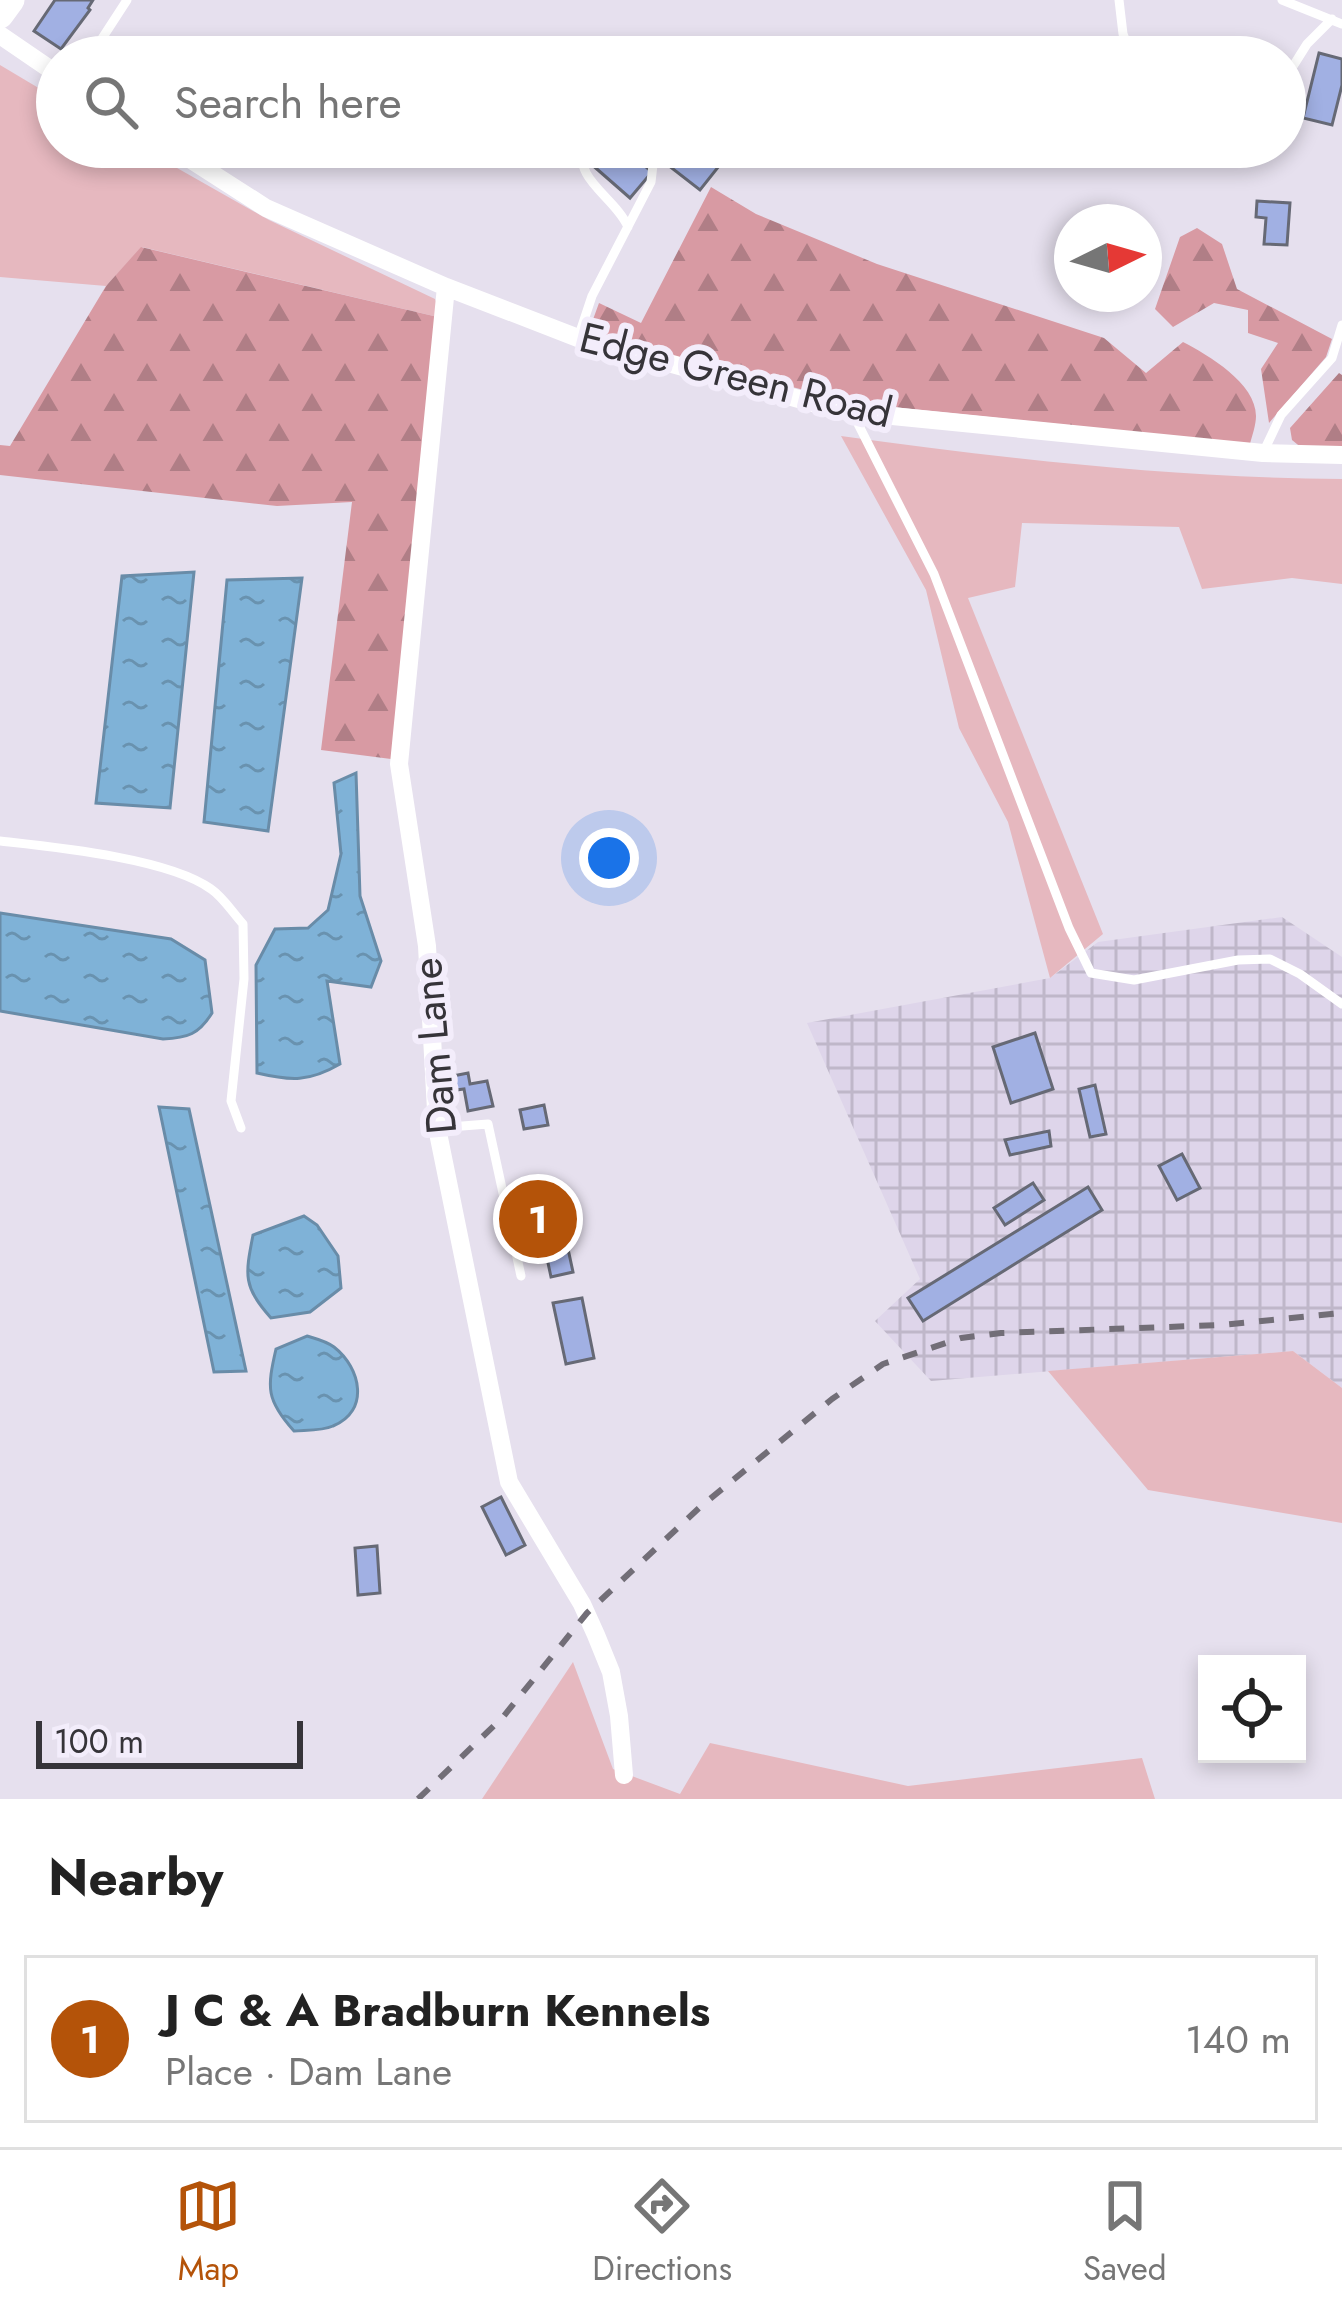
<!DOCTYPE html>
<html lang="en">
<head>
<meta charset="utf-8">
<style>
  :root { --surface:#fff; --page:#f6f6f6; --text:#222; --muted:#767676; --line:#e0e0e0; --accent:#b45309 }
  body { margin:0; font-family:Jost,sans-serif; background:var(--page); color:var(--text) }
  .controls { position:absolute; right:36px; bottom:36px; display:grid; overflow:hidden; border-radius:0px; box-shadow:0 6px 18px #0003 }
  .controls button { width:108px; height:108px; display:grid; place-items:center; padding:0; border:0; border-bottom:3px solid var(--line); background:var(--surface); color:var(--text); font:60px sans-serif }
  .compass { position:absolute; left:1054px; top:204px; width:108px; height:108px; border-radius:50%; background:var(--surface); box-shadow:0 6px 18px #0003; rotate:85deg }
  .scale { position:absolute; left:36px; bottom:30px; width:267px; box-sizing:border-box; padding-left:12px; border:6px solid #363439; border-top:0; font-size:33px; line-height:42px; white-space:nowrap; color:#363439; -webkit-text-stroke:9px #f3edfb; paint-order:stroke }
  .you { position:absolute; left:609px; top:858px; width:42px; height:42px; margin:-30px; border:9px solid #fff; border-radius:50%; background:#1a73e8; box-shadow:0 0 0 18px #1a73e833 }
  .badge { display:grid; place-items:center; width:78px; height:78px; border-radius:50%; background:var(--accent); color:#fff; font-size:39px; font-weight:700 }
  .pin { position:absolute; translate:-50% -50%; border:6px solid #fff; box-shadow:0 3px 12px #0006 }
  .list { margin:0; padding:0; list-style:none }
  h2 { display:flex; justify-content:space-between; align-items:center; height:156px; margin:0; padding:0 48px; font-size:51px }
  h2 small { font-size:39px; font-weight:400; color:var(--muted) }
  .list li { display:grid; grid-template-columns:78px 1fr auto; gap:36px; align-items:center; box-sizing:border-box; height:168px; margin:0 24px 24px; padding:0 24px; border:3px solid var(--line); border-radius:0px }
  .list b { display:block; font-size:45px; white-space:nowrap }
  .list p { margin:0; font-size:39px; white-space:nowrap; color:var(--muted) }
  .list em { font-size:39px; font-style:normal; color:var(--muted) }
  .icon { flex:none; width:66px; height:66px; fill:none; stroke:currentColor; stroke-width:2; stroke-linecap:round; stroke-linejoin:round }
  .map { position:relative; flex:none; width:1342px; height:1799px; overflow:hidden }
  .search { position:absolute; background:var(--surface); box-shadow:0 6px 18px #0003; left:36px; right:36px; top:36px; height:132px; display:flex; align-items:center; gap:30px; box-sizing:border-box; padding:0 42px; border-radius:66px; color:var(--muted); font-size:45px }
  .sheet { height:348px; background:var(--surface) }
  nav { display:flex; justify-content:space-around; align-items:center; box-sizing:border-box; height:168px; border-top:3px solid var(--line); background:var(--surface); font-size:33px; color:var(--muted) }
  nav a { display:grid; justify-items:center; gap:6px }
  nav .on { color:var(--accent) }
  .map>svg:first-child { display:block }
  .industrial { fill:url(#industrial-grid) }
  .grass { fill:#e6b8bf }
  .forest { fill:url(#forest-firs) }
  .water { fill:url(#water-ripples); stroke:#698ca8; stroke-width:3 }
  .building { fill:#a1b0e3; stroke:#666975; stroke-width:3 }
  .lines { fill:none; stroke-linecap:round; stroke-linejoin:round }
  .service { stroke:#fff; stroke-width:9 }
  .minor { stroke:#fff; stroke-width:18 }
  .secondary { stroke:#fff; stroke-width:27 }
  .rail { stroke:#726e77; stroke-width:6; stroke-dasharray:15 15; stroke-linecap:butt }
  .labels { text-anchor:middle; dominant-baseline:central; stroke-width:12; stroke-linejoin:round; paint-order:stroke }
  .street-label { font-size:42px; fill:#363439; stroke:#f3edfb }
</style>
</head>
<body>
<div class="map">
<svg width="1342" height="1799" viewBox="0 0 1342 1799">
  <defs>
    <pattern id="industrial-grid" width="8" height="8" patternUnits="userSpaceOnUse" patternTransform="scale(3)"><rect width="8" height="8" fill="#ded5ea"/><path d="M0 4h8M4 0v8" fill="none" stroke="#bfb7c9"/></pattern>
    <pattern id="forest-firs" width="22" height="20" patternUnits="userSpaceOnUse" patternTransform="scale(3)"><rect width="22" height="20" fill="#d89aa3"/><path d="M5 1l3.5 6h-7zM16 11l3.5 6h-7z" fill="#b07e86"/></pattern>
    <pattern id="water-ripples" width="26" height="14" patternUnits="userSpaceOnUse" patternTransform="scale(3)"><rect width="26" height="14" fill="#7fb2d7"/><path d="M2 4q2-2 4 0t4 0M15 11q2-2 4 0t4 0" fill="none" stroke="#6992af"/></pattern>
  </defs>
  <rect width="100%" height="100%" fill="#e6e0ee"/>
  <path class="industrial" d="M1282 917 1342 957V1388L1293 1351 931 1381 875 1321 920 1279 807 1023 1050 978 1098 942Z"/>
  <path class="grass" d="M0 65 57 99V147H140L269 220 435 299 442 318 142 247 106 286 0 277Z
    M841 436C1007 459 1174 478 1342 479V584L1292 578 1202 589 1179 527 1022 523 1015 587 968 598 1103 934 1050 978 1008 822 959 728 926 590Z
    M1293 1351 1342 1388V1523L1148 1490 1048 1371Z
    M573 1662 613 1769 680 1794 710 1743 908 1786 1142 1758 1155 1799H482Z"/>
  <path class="forest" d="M711 187 756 214 877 264 1104 338 1146 373 1183 342C1208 355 1256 383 1256 416 1256 425 1252 436 1250 444L902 408 839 399 600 338 591 325 599 303 641 323Z
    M1197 228 1222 244 1237 289 1332 339 1326 357 1269 423 1261 369 1278 343 1248 333V310L1214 303 1173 327 1155 309 1180 237Z
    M141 247 442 318 391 759 321 750 352 502 277 506 0 475V445L10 446 106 286Z
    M1339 373 1342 375V450L1303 449 1292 440 1290 428Z"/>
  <path class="water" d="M194 572 170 808 96 803 122 576Z
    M302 578 268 831 204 822 227 580Z
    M356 773 360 896 381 961 371 987 327 981 340 1064C309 1082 291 1081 257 1073L256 965 275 929 308 928 328 910 341 854 334 783Z
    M0 913 171 939 205 960 212 1013C199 1034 188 1038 163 1039L0 1011Z
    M159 1107 189 1109 246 1371 214 1372Z
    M304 1216 317 1225 338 1256 341 1288 310 1312 271 1318C243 1286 245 1276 253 1235Z
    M307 1336C317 1339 326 1341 334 1347 361 1368 370 1411 333 1426 322 1431 306 1430 294 1431 266 1400 267 1388 276 1349Z"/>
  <path class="building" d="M55 0H93L88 8 90 10 61 49 34 31Z
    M1319 53 1342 59V85L1332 125 1303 118Z
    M604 147H623L652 172 630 198 590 163Z
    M664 147H706L723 161 700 190 664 162 671 153Z
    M1257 201 1290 203 1287 245 1264 244 1266 218 1256 217Z
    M1035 1033 1053 1089 1011 1103 993 1047Z
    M468 1073 470 1084 487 1081 493 1106 468 1111 464 1089 456 1090 453 1076Z
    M1095 1085 1106 1134 1090 1137 1079 1089Z
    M544 1105 548 1125 524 1129 520 1110Z
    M1049 1131 1051 1146 1010 1155 1005 1140Z
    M1182 1154 1200 1188 1177 1200 1159 1166Z
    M1033 1183 1044 1200 1005 1225 994 1208Z
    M554 1184 573 1272 551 1277 544 1244 521 1249 509 1194Z
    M1088 1187 1102 1210 923 1321 908 1298Z
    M582 1298 594 1358 566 1364 553 1303Z
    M501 1497 525 1545 506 1555 482 1507Z
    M377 1546 380 1593 358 1595 355 1548Z"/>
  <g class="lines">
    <path class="service" d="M1119 0 1123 34 1132 57
      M1282 0 1342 24
      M90 57 127 0
      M1285 79 1307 44 1332 19
      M585 147C571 178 616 198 628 227
      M578 338 592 296 651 182 654 156 650 147
      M852 412 934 574 1069 928 1091 973 1134 980 1238 960 1270 959 1300 974 1342 1004
      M1263 453 1281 415 1332 358 1342 325
      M0 841C54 847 168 858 211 889 223 897 233 913 243 924L244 979 231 1101 241 1128
      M437 1128 488 1124 521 1276"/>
    <path class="minor" d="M0 35 57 74
      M171 147 266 208 446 287 578 338 817 404 852 412 1263 453 1342 455
      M446 287 399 764 427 946 437 1128 509 1482 582 1604 596 1635 611 1672 619 1716 624 1775"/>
    <path class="secondary" d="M0 15 11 0"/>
    <path class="rail" d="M418 1799 503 1717 587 1613 699 1508 832 1399 883 1364 961 1338 1001 1333 1222 1325 1342 1313"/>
  </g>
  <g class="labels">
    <g class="street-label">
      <text transform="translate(736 375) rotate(14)">Edge Green Road</text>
      <text transform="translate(434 1046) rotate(-95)">Dam Lane</text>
    </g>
  </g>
</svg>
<div class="controls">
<button><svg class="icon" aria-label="locate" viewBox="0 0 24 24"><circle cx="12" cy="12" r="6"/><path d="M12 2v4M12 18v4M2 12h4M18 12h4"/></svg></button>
</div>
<svg class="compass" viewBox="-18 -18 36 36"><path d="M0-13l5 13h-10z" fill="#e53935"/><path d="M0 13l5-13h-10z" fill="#767676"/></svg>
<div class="scale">100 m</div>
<div class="you"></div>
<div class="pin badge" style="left:538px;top:1219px">1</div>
<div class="search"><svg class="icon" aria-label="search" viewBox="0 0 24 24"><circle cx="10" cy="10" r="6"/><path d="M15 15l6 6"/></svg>Search here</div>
</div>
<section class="sheet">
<h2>Nearby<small></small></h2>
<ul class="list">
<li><span class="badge">1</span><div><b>J C &amp; A Bradburn Kennels</b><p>Place · Dam Lane</p></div><em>140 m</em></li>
</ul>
</section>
<nav>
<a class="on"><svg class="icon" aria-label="map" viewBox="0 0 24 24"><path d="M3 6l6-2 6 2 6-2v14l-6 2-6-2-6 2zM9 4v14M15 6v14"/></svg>Map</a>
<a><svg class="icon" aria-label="directions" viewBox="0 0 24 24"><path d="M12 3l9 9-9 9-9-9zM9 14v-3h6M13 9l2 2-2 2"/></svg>Directions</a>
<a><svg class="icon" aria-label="saved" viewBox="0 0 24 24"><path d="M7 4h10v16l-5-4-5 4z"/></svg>Saved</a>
</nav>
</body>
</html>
